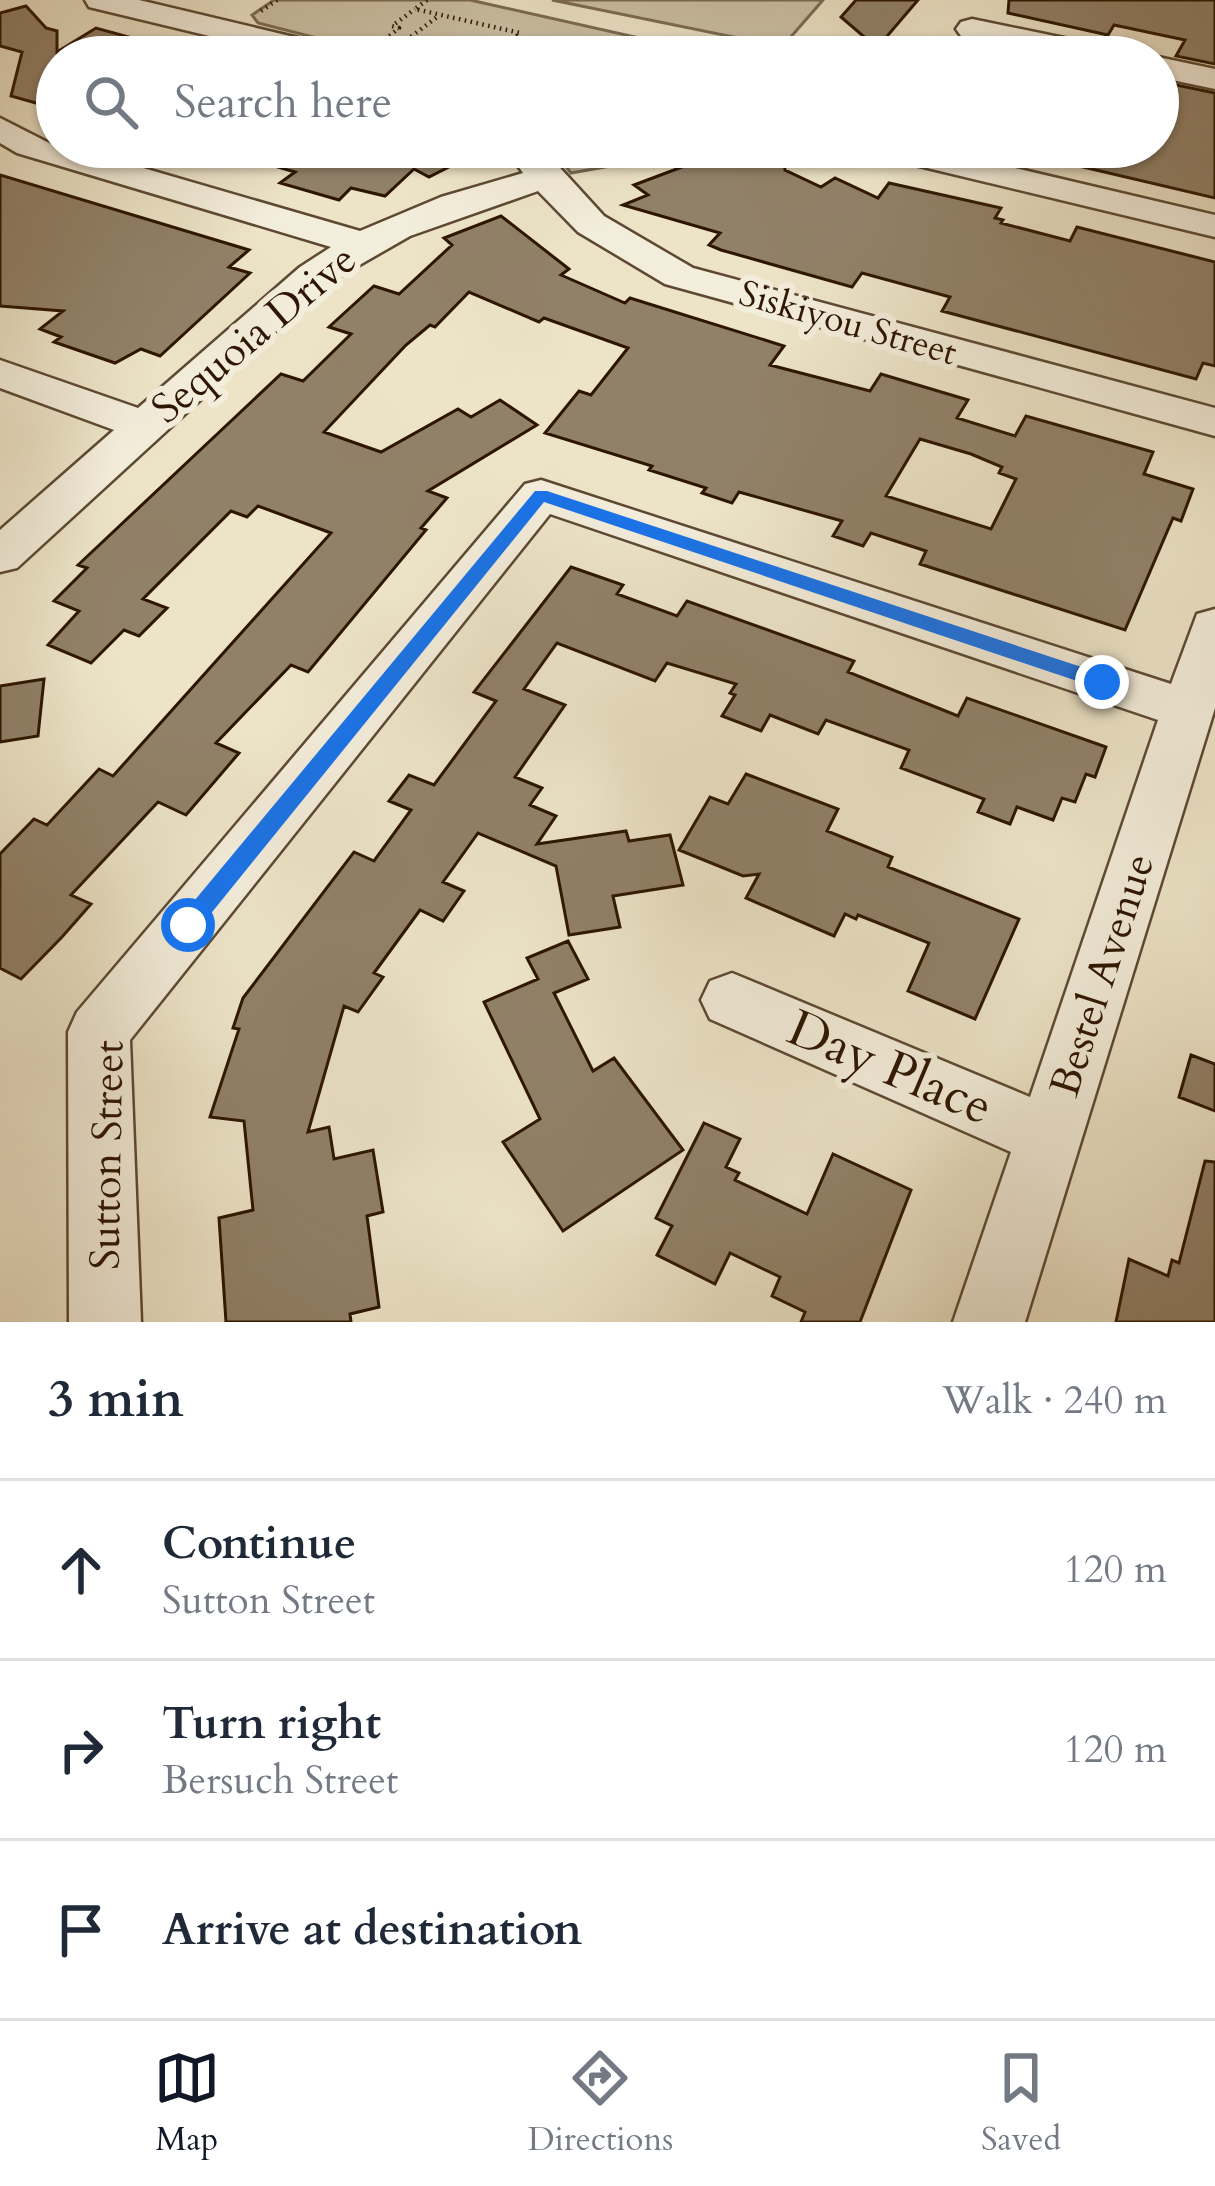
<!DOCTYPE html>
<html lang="en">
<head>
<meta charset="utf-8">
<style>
  :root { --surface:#fff; --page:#f6f6f7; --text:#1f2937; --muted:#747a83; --line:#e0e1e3; --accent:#111827 }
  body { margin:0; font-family:Cardo,serif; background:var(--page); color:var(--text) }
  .stop { position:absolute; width:36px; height:36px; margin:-27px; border:9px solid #1a73e8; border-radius:50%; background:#fff }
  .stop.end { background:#1a73e8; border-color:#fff; box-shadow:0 3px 12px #0008 }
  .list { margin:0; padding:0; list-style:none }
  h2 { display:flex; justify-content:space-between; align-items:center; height:156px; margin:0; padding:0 48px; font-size:51px }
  h2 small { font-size:39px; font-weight:400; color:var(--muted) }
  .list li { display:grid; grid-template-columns:78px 1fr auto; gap:36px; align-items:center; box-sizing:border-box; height:180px; padding:0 48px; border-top:3px solid var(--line) }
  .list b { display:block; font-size:45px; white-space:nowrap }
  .list p { margin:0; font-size:39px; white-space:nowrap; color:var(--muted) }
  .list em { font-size:39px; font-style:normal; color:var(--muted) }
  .icon { flex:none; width:66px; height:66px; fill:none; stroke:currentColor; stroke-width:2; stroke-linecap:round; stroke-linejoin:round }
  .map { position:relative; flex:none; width:1215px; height:1322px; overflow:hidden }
  .search { position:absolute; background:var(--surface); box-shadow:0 3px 9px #0004; left:36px; right:36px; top:36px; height:132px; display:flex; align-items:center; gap:30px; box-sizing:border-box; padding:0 42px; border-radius:66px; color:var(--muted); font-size:45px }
  .sheet { height:696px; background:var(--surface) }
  nav { display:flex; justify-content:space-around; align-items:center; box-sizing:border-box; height:168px; border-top:3px solid var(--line); background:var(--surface); font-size:33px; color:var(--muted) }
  nav a { display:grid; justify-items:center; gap:6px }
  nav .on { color:var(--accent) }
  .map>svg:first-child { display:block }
  .green { fill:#ccc1a6; stroke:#7c6b53; stroke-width:3 }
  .building { fill:#918168; stroke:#2d1500; stroke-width:3; fill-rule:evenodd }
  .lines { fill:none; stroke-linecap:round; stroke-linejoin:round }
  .minor-casing { stroke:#5d4932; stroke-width:5 }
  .path { stroke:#2d1500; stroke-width:4.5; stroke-dasharray:1.5 4.5; stroke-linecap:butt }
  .minor { fill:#f3eddb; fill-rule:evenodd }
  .route { fill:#1a73e8 }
  .labels { text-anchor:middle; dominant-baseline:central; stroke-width:12; stroke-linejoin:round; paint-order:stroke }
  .far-street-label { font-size:36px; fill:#2d1500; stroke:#f3eddb }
  .street-label { font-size:42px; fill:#2d1500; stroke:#f3eddb }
  .near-street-label { font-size:51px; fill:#2d1500; stroke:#f3eddb }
</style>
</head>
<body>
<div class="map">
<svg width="1215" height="1322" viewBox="0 0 1215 1322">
  <rect width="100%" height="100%" fill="#ede4c8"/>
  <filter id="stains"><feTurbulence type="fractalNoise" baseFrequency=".00167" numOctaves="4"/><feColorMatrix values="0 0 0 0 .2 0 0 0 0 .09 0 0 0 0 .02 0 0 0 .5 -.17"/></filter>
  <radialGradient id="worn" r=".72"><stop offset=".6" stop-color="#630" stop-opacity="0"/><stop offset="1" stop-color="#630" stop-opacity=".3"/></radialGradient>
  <path class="green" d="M274 0H470L724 57H391L258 23 252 15Z
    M552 0H823L782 47Z
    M551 147H678L671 155 571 173Z"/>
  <path class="building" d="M856 0H918L877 48 841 17Z
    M1009 0H1215V64L1176 56 1185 40 1114 25 1108 35 1008 13Z
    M26 6 46 28 57 31V52L96 28 169 48 167 57H57V109L11 96 22 52 0 46V13Z
    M1162 82 1215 93V198L1045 158 1046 147H1158Z
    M238 147H488L429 177 414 169 385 196 351 188 339 200 280 183 295 172 237 155Z
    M698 147H784L785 170 821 187 835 178 878 198 889 183 1001 208 995 218 1003 220 1001 223 1070 241 1077 227 1215 262V366L1203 363 1196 379 942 311 950 297 862 273 852 287 721 250 709 245 720 233 623 205 648 195 634 185 698 161Z
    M0 175 249 250 229 267 250 273 160 356 141 349 115 363 54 342 61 337 40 329 63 311 0 306Z
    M501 216 569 269 561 275 625 303 630 298 784 346 770 365 870 391 881 374 968 400 957 418 1015 436 1026 416 1153 452 1144 474 1193 489 1181 521 1173 518 1125 630 920 564 926 551 871 533 863 546 833 536 842 521 739 492 732 503 702 493 706 488 649 470 652 466 545 433 579 391 591 395 628 348 544 318 539 322 469 292 435 327 430 325 406 345 324 432 381 452 458 409 471 417 500 400 537 425 428 491 447 498 421 528 426 530 308 672 291 665 216 743 239 753 186 815 158 802 71 895 91 904 62 937 21 979 0 968V854L34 819 47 825 99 769 113 776 331 533 258 506 247 517 231 511 143 599 167 608 139 636 124 630 91 663 48 645 79 611 54 601 87 568 78 565 281 374 303 381 351 334 329 327 374 286 399 294 452 245 444 238ZM920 439 971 454 1002 467 999 473 1016 479 991 529 886 496Z
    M571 567 623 585 617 594 677 616 687 601 854 661 848 672 958 716 967 698 1106 747 1095 777 1086 774 1075 802 1062 798 1053 820 1017 807 1010 824 978 812 984 799 901 768 909 750 826 720 818 734 770 715 761 731 722 716 735 695 730 693 736 684 667 663 655 681 557 643 524 689 565 705 515 777 542 788 530 805 556 816 537 844 626 831 629 841 670 835 683 885 613 896 620 927 569 935 556 866 478 833 443 882 464 891 443 921 420 910 374 973 383 977 358 1012 344 1006 308 1132 329 1127 334 1159 373 1150 383 1212 367 1216 379 1307 350 1314 351 1322H226L219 1218 253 1210 244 1121 210 1117 239 1029 233 1028 243 998 354 852 374 861 411 810 389 801 409 775 434 785 496 701 474 692Z
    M44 679 38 736 0 742V686Z
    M746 774 838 809 827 831 892 857 888 867 1019 919 975 1019 908 991 929 943 858 915 856 919 845 914 834 936 746 898 759 874 743 876 679 850 710 797 728 804Z
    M568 941 588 979 554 993 593 1071 614 1058 683 1150 563 1231 503 1142 540 1119 484 1002 538 979 527 958Z
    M1191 1055 1215 1064V1111L1179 1097Z
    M704 1123 740 1139 726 1167 739 1173 735 1180 807 1214 833 1154 911 1190 860 1322H801L805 1312 772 1296 780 1277 730 1253 715 1284 657 1255 672 1226 656 1218Z
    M1205 1161 1215 1162V1322H1116L1129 1259 1168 1276 1172 1260 1179 1263Z"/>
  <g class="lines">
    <defs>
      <path id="minor" d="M85 0H139L349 50 353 57H297L89 7Z
        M972 19 1108 47 1124 57H1061L961 36 956 29 961 22Z
        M1158 57 1215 69V89L1158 77Z
        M0 118 57 147H71L360 231 441 197 523 173 505 147H541L604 216 693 268 1215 408V436L665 284 578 232 538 191 410 236 328 283 17 568 0 572V530L114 430 0 388V360L138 408 300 267 331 247 17 153 0 143Z
        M863 147H926L1215 215V237L869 154Z
        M541 480 1171 684 1197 614 1215 609V708L1025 1322H953L1011 1152 710 1019 701 1000 710 981 732 973 1030 1097 1158 720 550 514 130 1040 141 1322H69L68 1032 77 1012 525 484Z"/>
    </defs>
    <use href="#minor" class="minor-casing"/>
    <path class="path" d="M427 0 415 9 520 33 494 57
      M261 11 277 0
      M395 40 404 42 437 17
      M368 49 399 57
      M380 51 395 40 387 38 399 28 392 26 415 9"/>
    <use href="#minor" class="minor"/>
  </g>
  <path class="route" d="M535 491H547L1109 676 1111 682 1102 689 1095 687 544 502 196 932H180V918Z"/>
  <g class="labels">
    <g class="far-street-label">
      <text transform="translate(848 323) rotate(16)">Siskiyou Street</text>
    </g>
    <g class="street-label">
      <text transform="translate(254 334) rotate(-40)">Sequoia Drive</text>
      <text transform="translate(1102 975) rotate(-72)">Bestel Avenue</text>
      <text transform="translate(107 1155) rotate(-89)">Sutton Street</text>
    </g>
    <g class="near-street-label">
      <text transform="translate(890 1068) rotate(23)">Day Place</text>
    </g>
  </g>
  <rect width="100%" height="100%" filter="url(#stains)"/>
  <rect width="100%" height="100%" fill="url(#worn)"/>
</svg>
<div class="stop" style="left:188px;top:925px"></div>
<div class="stop end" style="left:1102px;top:682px"></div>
<div class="search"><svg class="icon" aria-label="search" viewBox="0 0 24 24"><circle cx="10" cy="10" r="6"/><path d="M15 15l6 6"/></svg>Search here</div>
</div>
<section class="sheet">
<h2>3 min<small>Walk · 240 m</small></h2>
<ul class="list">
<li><svg class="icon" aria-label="ahead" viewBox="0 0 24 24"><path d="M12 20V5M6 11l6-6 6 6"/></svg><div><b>Continue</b><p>Sutton Street</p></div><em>120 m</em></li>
<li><svg class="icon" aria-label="right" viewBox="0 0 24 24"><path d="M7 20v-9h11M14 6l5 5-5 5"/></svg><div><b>Turn right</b><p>Bersuch Street</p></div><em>120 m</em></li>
<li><svg class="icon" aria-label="arrive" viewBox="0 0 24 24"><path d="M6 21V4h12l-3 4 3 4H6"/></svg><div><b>Arrive at destination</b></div></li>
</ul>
</section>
<nav>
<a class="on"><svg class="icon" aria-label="map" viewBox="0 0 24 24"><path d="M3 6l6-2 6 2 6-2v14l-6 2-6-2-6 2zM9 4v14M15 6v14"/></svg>Map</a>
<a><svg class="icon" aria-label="directions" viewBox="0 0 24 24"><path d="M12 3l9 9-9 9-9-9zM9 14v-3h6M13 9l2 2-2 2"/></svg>Directions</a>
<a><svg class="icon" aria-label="saved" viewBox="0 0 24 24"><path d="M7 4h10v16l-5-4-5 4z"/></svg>Saved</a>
</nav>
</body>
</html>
